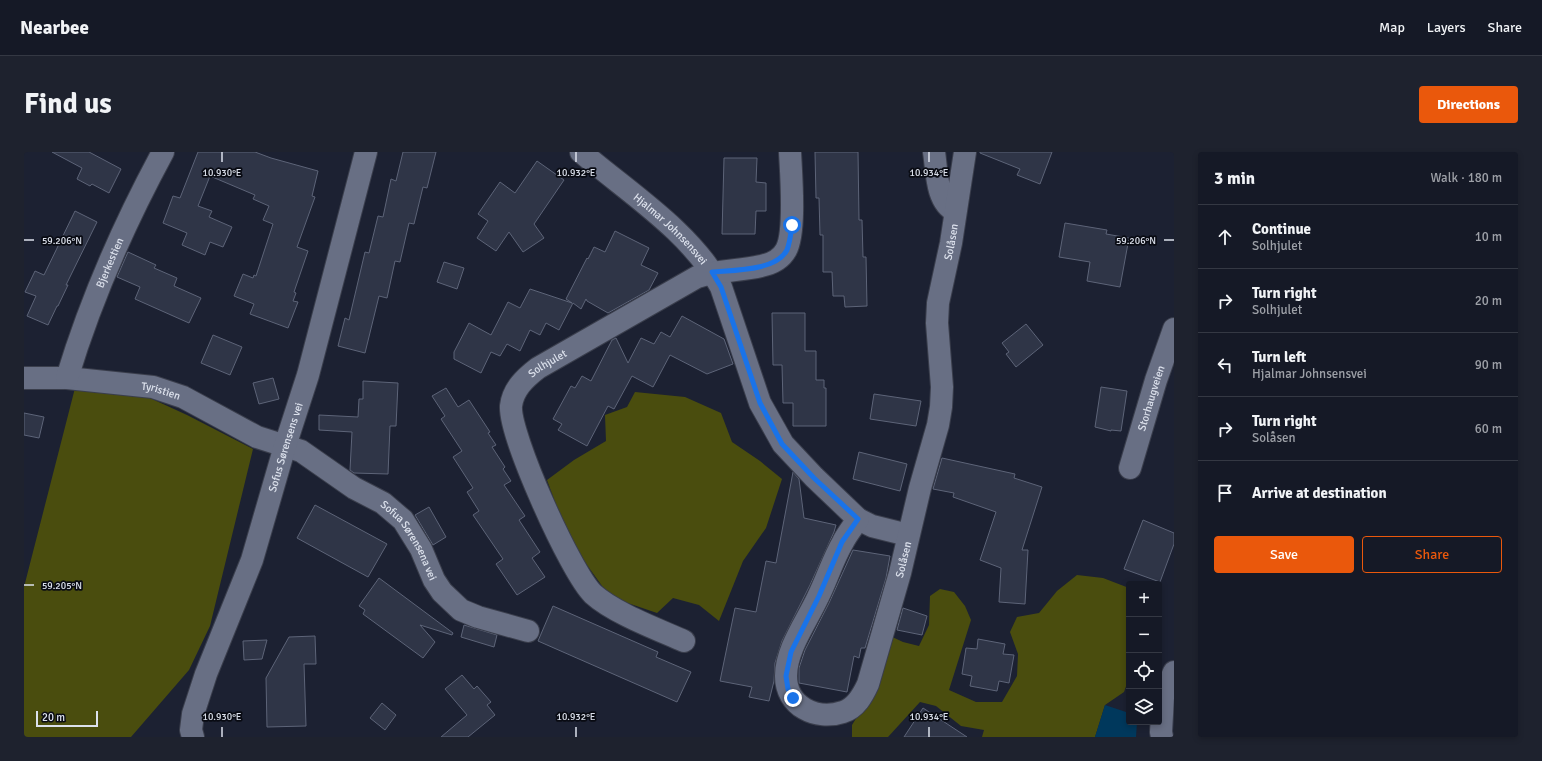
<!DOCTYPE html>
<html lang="en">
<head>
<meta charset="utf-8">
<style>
  :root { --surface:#151926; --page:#1e222e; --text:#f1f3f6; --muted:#9da0a7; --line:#343843; --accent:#ea580c }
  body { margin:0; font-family:Signika,sans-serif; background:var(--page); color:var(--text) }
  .controls { position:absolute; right:12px; bottom:12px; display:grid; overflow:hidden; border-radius:4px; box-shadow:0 2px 6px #0003 }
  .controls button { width:36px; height:36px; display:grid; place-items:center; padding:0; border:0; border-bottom:1px solid var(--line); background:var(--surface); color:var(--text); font:20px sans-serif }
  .scale { position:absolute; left:12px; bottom:10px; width:62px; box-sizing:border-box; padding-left:4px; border:2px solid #dce1ec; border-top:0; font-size:11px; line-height:14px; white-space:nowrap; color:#dce1ec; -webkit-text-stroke:3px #090b13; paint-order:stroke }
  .stop { position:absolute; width:12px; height:12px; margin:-9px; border:3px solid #1a73e8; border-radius:50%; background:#fff }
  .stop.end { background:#1a73e8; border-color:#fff; box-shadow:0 1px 4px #0008 }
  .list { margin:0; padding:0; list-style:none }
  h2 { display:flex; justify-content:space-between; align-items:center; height:52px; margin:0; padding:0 16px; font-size:17px }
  h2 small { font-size:13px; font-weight:400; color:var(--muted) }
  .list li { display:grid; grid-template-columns:26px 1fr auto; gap:12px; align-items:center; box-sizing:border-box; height:64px; padding:0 16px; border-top:1px solid var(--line) }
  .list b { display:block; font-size:15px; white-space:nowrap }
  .list p { margin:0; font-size:13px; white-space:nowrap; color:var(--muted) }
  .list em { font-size:13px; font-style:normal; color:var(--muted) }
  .actions { display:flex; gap:8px; padding:12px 16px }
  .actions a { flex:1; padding:9px 0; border:1px solid var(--accent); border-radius:4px; text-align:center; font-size:14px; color:var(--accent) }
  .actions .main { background:var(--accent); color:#fff }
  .icon { flex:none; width:22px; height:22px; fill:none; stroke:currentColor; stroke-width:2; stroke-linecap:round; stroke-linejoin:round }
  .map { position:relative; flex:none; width:1150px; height:585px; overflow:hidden; border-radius:4px }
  header { display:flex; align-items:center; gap:24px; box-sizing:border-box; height:56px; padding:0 20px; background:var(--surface); border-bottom:1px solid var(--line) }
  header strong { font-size:19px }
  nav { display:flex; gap:22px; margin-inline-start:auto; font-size:14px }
  .intro { display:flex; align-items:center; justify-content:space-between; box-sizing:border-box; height:96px; padding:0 24px }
  h1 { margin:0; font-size:28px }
  .button { padding:10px 18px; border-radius:4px; background:var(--accent); color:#fff; font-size:14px; font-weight:700 }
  main { display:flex; gap:24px; padding:0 24px }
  aside { flex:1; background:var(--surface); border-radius:4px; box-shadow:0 2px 6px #0003 }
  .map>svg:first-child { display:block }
  .forest { fill:#4a4d0e }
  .water { fill:#00385c }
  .building { fill:#2f3547; stroke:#5d6478 }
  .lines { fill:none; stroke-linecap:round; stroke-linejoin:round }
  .minor-casing { stroke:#3a3e4c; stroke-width:24 }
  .minor { stroke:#686f84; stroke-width:22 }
  .route { stroke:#1a73e8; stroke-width:5 }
  .ticks { fill:none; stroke:#dce1ec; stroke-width:1.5 }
  .labels { text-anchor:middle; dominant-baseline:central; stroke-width:3.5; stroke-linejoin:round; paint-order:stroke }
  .street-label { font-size:11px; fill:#dce1ec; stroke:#090b13 }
  .ticks-label { font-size:10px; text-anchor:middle; fill:#dce1ec; stroke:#090b13; stroke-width:3.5; stroke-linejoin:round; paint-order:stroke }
</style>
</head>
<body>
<header>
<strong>Nearbee</strong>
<nav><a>Map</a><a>Layers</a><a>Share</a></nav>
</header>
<div class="intro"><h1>Find us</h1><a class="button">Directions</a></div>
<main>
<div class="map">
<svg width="1150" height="585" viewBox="0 0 1150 585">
  <rect width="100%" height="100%" fill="#1c2132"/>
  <path class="forest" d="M51 236 115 241 163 263 229 297 186 474 165 518 107 585H0V435Z
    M611 240 661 245 697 261 708 290 736 309 758 327 742 376 719 409 695 469 675 453 649 446 633 461 586 445 545 388 523 328 550 308 582 289 581 263 603 255Z
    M1053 423 1079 426 1105 436V526L1100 540 1081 553 1071 585H958L960 578 937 574 912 554 896 550 864 585H828V573L850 537 864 483 879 490 895 494 905 473 906 444 916 437 930 440 941 454 947 468 925 538 952 550H978L993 524 994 502 986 480 993 465 1015 461 1033 439Z"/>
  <path class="water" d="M1081 553 1105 561V570H1113L1112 585H1071Z"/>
  <path class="building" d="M28 0H65L97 17 85 41 68 32 66 34 53 27 58 16Z
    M174 0H231L247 6 294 19 288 44 291 45 273 95 284 99 270 140 272 141 269 149 274 150 264 176 226 162 230 152 210 144 219 122 229 126 230 123 232 124 249 72 239 68 245 54 229 47 231 43 186 24 174 54 188 59 185 65 208 75 199 95 186 90 181 103 158 93 163 81 139 71 149 44 156 46Z
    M379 0H412L403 36 399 35 390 72 385 71 376 110 371 109 363 146 355 144 341 201 314 194 321 166 325 168 341 100 345 101 354 64 359 65 367 27 372 29Z
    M791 0H834L835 68H838L839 105H842L843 154 821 155 820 144H809L808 120H799V83H796L795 46H792Z
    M956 0H1028L1016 32 993 23 996 17 956 1Z
    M700 6H733L732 30 742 31V59H732L731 82H698Z
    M513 9 540 28 510 72 520 86 499 100 485 80 472 99 453 86 464 69 454 62 476 30 491 41Z
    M51 59 73 70 42 133H44L34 154H33L24 173 3 164 12 144 1 140 11 119 20 123Z
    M1041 71 1083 78 1082 82 1105 86 1096 135 1063 129 1066 110 1035 105Z
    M591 79 625 96 617 113 634 121 625 138 584 161 563 149 562 147 557 157 549 151 535 178 522 171 516 183 506 178 496 199 483 192 476 204 467 200 457 221 430 207V200L445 171 467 183 484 150 496 156 506 137 548 151 542 147 563 106 564 107 570 95 581 100Z
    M104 100 132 113 130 116 153 126 150 134 177 146 165 171 111 147 116 135 93 125Z
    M420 110 440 116 433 137 413 130Z
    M748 161H781V199H792V228H800V236H802V274H769V251H759L758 213H749Z
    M658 164 700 187 709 212 683 222 646 203 629 235 608 224 590 257 584 254 563 294 534 278 538 272 529 267 547 234 551 236 558 224 567 229 588 188 592 186 604 211 617 186 630 192 637 180 646 185Z
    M1002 172 1019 193 992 215 982 202 985 200 978 191Z
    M189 183 218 195 206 223 177 211Z
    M249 226 255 247 235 252 229 231Z
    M339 229 374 231 372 274H366L364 322 330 321 326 318 328 280 295 278V263L334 265 335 247H339Z
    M1077 235 1103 239 1097 279 1087 278V279L1071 275Z
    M422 236 434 255 445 248 466 280 464 281 472 293 468 295 481 315 479 317 487 329 480 333 501 364 495 368 516 400 508 406 521 425 493 443 472 412 479 407 449 363 455 359 443 340 449 336 429 305 438 299 417 267 421 264 408 244Z
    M850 242 897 249 892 274 846 267Z
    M0 261 20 265 15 286 0 283Z
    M835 300 883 312 876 339 829 327Z
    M918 306 991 322 990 326 1018 335 998 398H1004L1001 452 975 450 977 416 956 408 972 360 929 345 930 341 909 337Z
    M769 320 775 327 780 366 812 373 810 380 786 433 758 489 751 511 750 529 745 549 725 545 728 535 696 529 711 456 732 460 742 409 752 411Z
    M291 353 363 392 344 425 273 386Z
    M405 355 422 385 409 393 391 363Z
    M1119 368 1150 381V392L1136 430 1100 417Z
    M829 398 866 404 862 426 841 496H837L835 506 830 504 823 540 775 531V516L781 498 805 451Z
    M355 426 429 481 428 483 396 473 411 490 399 506 339 462 341 458 335 454Z
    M529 454 634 500 632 505 667 520 653 550 514 489Z
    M879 456 903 464 898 483 873 478Z
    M440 473 473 483 470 495 437 485Z
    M291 484 292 512H280L282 574 243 575 242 526 265 485Z
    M954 487 981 492 979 502 990 503 985 531 975 529 973 539 946 534 948 524 938 522 942 496 953 497Z
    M243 488 238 507 220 508 219 489Z
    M438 523 450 537 453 534 467 550 463 553 471 563 444 585H417L443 563 421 537Z
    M358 551 372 563 361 578 346 566Z
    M899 556 943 585H880Z"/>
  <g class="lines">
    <defs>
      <g id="minor">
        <path id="s1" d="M557 0C605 41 666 79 697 135L736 251 759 292 790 325 834 367 848 374 884 383"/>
        <path d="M910 0C913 19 912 50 931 59"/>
        <path id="s2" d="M0 226H43L129 235 159 245 233 285 277 299 330 336 359 351 379 368 397 397 410 428 418 440 437 458 454 465 504 479"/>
        <path id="s3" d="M43 226C67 147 100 72 139 0"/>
        <path id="s4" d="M1106 316 1132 228 1150 177"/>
        <path id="s5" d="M834 367C829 375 823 382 819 390 809 407 803 427 794 445 783 469 762 497 762 524 762 554 792 569 819 560 832 556 839 543 844 532L876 421 896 336 914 273 917 255 918 235 913 171 914 151 927 91 941 0"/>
        <path id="s6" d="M660 489C633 477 590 461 569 442 547 421 485 283 487 254 489 237 501 226 514 216L673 125C694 118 716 119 737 114 747 112 757 107 762 98 772 80 767 22 766 0"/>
        <path id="s7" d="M169 585 167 578 169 562 182 522 228 408 261 294 284 223 342 0"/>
        <path d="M1138 585 1137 580 1139 545 1150 520"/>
      </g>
    </defs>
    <use href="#minor" class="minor-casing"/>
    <use href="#minor" class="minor"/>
  </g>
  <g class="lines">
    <path class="route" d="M768 73C767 81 766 90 763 98 752 119 710 118 688 120L697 135 736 251 758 292 790 326 834 367 818 390 795 444 767 500 762 524 764 537 769 546"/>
  </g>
  <path class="ticks" d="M198 0V10M552 0V10M905 0V10M0 88H10M1140 88H1150M0 433H10M198 575V585M552 575V585M905 575V585"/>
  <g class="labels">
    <g class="street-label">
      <text stroke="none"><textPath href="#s1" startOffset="118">Hjalmar Johnsensvei</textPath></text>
      <text stroke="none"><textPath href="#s5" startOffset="745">Solåsen</textPath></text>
      <text stroke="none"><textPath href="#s3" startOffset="123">Bjerkestien</textPath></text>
      <text stroke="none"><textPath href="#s6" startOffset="368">Solhjulet</textPath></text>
      <text stroke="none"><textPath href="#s2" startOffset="138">Tyristien</textPath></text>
      <text stroke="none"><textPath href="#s4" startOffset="73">Storhaugveien</textPath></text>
      <text stroke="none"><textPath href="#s7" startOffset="306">Sofus Sørensens vei</textPath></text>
      <text stroke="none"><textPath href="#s2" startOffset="435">Sofua Sørensena vei</textPath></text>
      <text stroke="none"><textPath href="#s5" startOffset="421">Solåsen</textPath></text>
    </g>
  </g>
  <g class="ticks-label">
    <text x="198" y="24">10.930°E</text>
    <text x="552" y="24">10.932°E</text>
    <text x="905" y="24">10.934°E</text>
    <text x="38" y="92">59.206°N</text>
    <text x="1112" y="92">59.206°N</text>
    <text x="38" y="437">59.205°N</text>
    <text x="198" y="568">10.930°E</text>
    <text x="552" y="568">10.932°E</text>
    <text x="905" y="568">10.934°E</text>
  </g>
</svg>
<div class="controls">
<button>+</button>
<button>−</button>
<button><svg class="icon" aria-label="locate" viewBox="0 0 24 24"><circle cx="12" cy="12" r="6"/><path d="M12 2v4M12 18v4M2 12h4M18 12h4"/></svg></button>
<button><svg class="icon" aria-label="layers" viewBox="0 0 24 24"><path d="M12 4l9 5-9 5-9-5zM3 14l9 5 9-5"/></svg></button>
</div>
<div class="scale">20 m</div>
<div class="stop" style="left:768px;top:73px"></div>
<div class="stop end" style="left:769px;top:546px"></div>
</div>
<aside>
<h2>3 min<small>Walk · 180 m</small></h2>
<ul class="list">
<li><svg class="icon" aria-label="ahead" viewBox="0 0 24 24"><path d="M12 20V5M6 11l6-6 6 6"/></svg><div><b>Continue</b><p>Solhjulet</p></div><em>10 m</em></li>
<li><svg class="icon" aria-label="right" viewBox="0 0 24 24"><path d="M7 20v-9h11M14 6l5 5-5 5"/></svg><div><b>Turn right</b><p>Solhjulet</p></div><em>20 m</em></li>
<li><svg class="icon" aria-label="left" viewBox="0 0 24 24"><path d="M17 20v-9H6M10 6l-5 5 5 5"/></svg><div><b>Turn left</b><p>Hjalmar Johnsensvei</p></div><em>90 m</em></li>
<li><svg class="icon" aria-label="right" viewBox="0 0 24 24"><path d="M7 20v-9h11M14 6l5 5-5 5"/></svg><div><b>Turn right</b><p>Solåsen</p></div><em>60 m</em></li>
<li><svg class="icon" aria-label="arrive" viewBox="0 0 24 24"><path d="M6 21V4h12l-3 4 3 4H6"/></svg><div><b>Arrive at destination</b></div></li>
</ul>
<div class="actions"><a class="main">Save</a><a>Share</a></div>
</aside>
</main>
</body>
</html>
